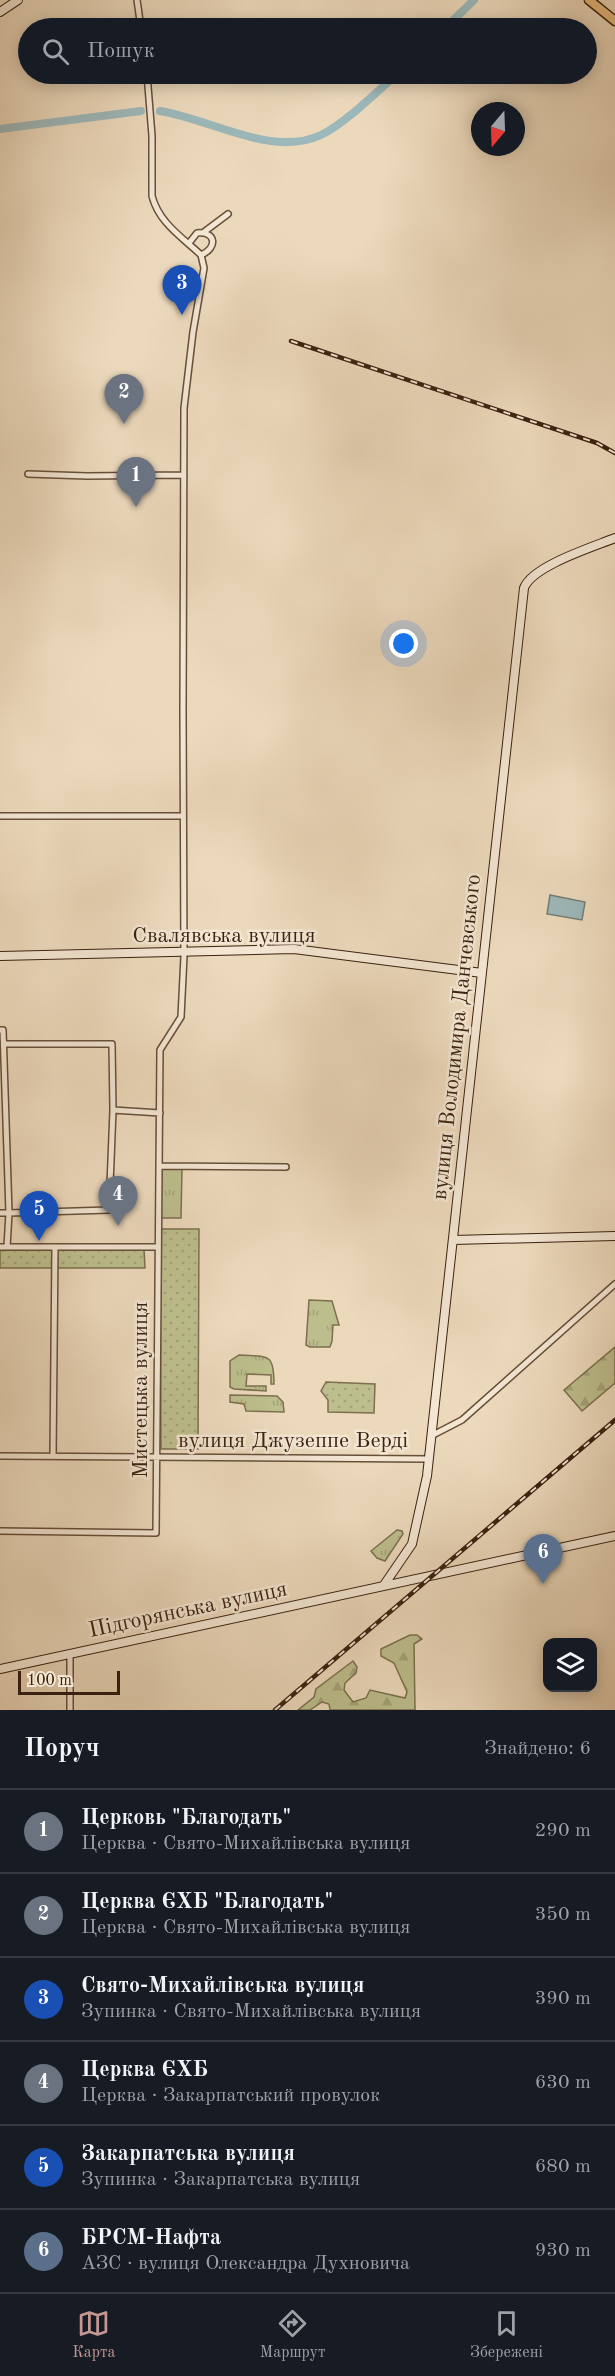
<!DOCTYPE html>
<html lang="uk">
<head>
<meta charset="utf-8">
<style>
  :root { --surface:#171b24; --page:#242831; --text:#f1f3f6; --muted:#9ea1a6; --line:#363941; --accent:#c59692 }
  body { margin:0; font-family:"Old Standard TT",serif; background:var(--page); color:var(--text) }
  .controls { position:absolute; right:18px; bottom:18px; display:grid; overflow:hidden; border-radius:12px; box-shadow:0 3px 15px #0003 }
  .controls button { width:54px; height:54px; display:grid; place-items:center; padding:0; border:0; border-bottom:2px solid var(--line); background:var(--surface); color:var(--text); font:30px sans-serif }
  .compass { position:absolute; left:471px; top:102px; width:54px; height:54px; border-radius:50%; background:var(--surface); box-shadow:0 3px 15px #0003; rotate:199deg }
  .scale { position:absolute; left:18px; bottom:15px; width:102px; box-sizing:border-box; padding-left:6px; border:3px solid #3b210f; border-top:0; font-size:16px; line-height:21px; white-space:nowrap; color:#3b210f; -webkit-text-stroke:4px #f3e6d3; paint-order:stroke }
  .you { position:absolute; left:404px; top:644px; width:21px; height:21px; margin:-15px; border:4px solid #fff; border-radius:50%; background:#1a73e8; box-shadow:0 0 0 9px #1a73e833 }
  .badge { display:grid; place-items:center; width:39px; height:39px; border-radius:50%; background:var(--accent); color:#fff; font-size:20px; font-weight:700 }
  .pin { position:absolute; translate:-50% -50px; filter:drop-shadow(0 2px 3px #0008) }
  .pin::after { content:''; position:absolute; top:32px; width:21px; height:18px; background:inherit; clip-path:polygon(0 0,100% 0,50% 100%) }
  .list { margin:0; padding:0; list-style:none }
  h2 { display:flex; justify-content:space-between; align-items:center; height:78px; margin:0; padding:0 24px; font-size:26px }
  h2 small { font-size:20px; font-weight:400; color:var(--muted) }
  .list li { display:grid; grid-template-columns:39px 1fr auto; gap:18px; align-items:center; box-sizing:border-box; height:84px; padding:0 24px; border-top:2px solid var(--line) }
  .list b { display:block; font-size:22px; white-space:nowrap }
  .list p { margin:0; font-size:20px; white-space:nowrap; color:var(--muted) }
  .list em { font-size:20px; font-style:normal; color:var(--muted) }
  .icon { flex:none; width:33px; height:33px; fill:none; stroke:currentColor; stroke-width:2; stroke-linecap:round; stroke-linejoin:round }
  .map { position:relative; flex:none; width:615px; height:1710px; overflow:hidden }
  .search { position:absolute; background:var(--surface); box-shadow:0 3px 15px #0003; left:18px; right:18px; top:18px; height:66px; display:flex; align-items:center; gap:15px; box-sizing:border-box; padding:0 21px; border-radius:33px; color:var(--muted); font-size:22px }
  .sheet { height:582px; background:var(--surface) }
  nav { display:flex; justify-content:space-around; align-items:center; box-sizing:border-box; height:84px; border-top:2px solid var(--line); background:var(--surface); font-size:16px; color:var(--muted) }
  nav a { display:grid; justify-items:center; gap:3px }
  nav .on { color:var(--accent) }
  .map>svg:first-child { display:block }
  .grass { fill:url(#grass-tufts); stroke:#7c704e; stroke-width:1.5 }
  .forest { fill:url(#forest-firs); stroke:#7c704e; stroke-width:1.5 }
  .park { fill:url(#park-dots); stroke:#7c704e; stroke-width:1.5 }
  .water { fill:#9cb8ba; stroke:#757c76; stroke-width:1.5 }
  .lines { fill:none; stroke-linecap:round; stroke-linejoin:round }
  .canal { stroke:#9cb8ba; stroke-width:8 }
  .street-casing { stroke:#674f3a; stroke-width:8 }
  .secondary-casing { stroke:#3b210f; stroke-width:10 }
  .primary-casing { stroke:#3b210f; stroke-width:11 }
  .street { stroke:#f3e6d3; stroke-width:5 }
  .secondary { stroke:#f3e6d3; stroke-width:8 }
  .primary { stroke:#e6bc7e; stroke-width:8 }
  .rail-casing { stroke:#3b210f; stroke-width:4.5 }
  .rail { stroke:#f3e6d3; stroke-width:2; stroke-dasharray:7; stroke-linecap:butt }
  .labels { text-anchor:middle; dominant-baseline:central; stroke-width:5; stroke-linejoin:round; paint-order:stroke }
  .street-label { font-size:22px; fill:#3b210f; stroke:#f3e6d3 }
</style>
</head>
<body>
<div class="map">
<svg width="615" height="1710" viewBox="0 0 615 1710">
  <defs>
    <pattern id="grass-tufts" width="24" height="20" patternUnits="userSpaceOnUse" patternTransform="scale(1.5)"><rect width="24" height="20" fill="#bdbe8d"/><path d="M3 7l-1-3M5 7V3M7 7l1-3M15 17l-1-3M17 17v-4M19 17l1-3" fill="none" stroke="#a3a378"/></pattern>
    <pattern id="forest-firs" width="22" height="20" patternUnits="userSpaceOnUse" patternTransform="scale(1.5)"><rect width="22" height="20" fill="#bdbe8d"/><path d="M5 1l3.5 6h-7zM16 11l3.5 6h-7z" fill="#a3a378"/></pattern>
    <pattern id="park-dots" width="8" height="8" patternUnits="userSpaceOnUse" patternTransform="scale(1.5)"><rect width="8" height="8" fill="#bdbe8d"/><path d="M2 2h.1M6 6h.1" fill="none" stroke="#a3a378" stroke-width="1.8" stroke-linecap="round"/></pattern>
  </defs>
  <rect width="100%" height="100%" fill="#ecd9bc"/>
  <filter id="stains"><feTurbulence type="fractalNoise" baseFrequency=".00333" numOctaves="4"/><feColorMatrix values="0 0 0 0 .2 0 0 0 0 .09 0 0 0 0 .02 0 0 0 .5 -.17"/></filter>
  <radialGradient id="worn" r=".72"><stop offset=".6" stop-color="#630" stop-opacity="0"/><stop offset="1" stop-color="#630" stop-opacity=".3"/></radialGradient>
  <path class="grass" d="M161 1168H182L181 1218H160Z
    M309 1300 332 1301 339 1325H333L332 1341 330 1347H310L306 1345Z
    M239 1355C268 1357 274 1352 274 1384H271V1375L247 1374 246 1386H266V1391L234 1389 230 1387V1361Z
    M230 1395 277 1396 283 1402 284 1412 246 1411 244 1404 230 1402Z
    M397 1530 402 1531 403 1534 385 1561 377 1558 371 1551Z"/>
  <path class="forest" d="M615 1347V1383L582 1411 564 1390Z
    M410 1635H417L422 1639 414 1644 415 1710H330L329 1704 322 1702 310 1710H298L314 1697 316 1689 353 1661 357 1667 356 1673 345 1683 344 1690 353 1702 366 1698 370 1690 405 1698 407 1692 394 1663 381 1656V1649Z"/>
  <path class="park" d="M160 1229H199L198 1449H161Z
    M0 1249H144L145 1268H0Z
    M326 1382 375 1384 374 1413 328 1412V1400L321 1391Z"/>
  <path class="water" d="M550 895 585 902 582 920 547 914Z"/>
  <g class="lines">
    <path class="canal" d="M445 28 474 0
      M160 111C211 119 272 158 321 135 344 124 378 91 397 74
      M0 129 141 111"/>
    <defs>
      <path id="street" d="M137 0 141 28
        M147 74 152 136V196C159 223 182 237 201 255
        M204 232 228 214
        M189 243 197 233C216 231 218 248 201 255
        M28 474 87 476 184 475
        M0 816H183
        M0 1030H3L9 1213H0
        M4 1044H112L113 1110
        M159 1166 286 1167
        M0 1247H158
        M7 1247 9 1213 109 1210 113 1110 160 1113
        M431 1436 462 1420 615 1284
        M0 1456 429 1459
        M53 1456 55 1247
        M0 1531 156 1533 160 1050 181 1017 184 956 183 711 184 408 193 332 204 268 201 255
        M70 1710V1655"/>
      <path id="secondary" d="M0 12 18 0
        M0 956 294 949 482 973
        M453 1240 615 1236
        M384 1585 412 1544 427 1476 524 588C532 566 593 547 615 538
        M0 1669 615 1536"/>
      <path id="primary" d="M589 0 615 21"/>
    </defs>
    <use href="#street" class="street-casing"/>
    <use href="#secondary" class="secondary-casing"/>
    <use href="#primary" class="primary-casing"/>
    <use href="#street" class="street"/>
    <use href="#secondary" class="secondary"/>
    <use href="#primary" class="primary"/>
    <defs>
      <path id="rail" d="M291 341 597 443 615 453
        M275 1710 615 1420"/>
    </defs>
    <use href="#rail" class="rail-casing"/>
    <use href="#rail" class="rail"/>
  </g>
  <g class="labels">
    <g class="street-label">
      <text x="224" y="936">Свалявська вулиця</text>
      <text transform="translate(457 1037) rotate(-84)">вулиця Володимира Данчевського</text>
      <text transform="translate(141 1390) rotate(-90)">Мистецька вулиця</text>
      <text x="293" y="1441">вулиця Джузеппе Верді</text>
      <text transform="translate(188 1610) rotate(-12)">Підгорянська вулиця</text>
    </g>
  </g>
  <rect width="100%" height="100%" filter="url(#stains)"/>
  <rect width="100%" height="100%" fill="url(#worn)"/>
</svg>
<div class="controls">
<button><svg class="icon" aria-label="layers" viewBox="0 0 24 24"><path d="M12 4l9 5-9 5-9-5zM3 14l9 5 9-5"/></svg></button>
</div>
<svg class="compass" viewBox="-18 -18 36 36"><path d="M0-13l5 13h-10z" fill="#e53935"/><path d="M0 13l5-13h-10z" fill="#9ea1a6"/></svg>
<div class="scale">100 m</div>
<div class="you"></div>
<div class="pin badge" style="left:136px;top:507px;background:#6b7280">1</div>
<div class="pin badge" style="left:124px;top:424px;background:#6b7280">2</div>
<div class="pin badge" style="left:182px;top:315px;background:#1a4fb4">3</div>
<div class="pin badge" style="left:118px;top:1226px;background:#6b7280">4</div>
<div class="pin badge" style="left:39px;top:1241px;background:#1a4fb4">5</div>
<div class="pin badge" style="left:543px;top:1584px;background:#5c6f8a">6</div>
<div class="search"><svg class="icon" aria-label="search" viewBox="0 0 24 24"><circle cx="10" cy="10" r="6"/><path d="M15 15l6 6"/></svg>Пошук</div>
</div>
<section class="sheet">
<h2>Поруч<small>Знайдено: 6</small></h2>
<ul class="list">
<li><span class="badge" style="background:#6b7280">1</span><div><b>Церковь &quot;Благодать&quot;</b><p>Церква · Свято-Михайлівська вулиця</p></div><em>290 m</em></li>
<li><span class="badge" style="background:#6b7280">2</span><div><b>Церква ЄХБ &quot;Благодать&quot;</b><p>Церква · Свято-Михайлівська вулиця</p></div><em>350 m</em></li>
<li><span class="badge" style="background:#1a4fb4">3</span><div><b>Свято-Михайлівська вулиця</b><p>Зупинка · Свято-Михайлівська вулиця</p></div><em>390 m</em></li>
<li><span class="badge" style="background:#6b7280">4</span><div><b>Церква ЄХБ</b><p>Церква · Закарпатський провулок</p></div><em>630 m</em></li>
<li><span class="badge" style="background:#1a4fb4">5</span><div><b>Закарпатська вулиця</b><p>Зупинка · Закарпатська вулиця</p></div><em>680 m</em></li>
<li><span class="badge" style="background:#5c6f8a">6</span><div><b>БРСМ-Нафта</b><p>АЗС · вулиця Олександра Духновича</p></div><em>930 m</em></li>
</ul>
</section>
<nav>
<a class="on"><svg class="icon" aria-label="map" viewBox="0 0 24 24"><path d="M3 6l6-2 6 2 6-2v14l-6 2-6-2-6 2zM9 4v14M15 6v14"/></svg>Карта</a>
<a><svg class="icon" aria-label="directions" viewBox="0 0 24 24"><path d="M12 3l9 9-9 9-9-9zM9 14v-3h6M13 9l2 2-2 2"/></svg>Маршрут</a>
<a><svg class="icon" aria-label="saved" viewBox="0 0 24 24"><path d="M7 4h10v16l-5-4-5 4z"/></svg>Збережені</a>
</nav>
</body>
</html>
